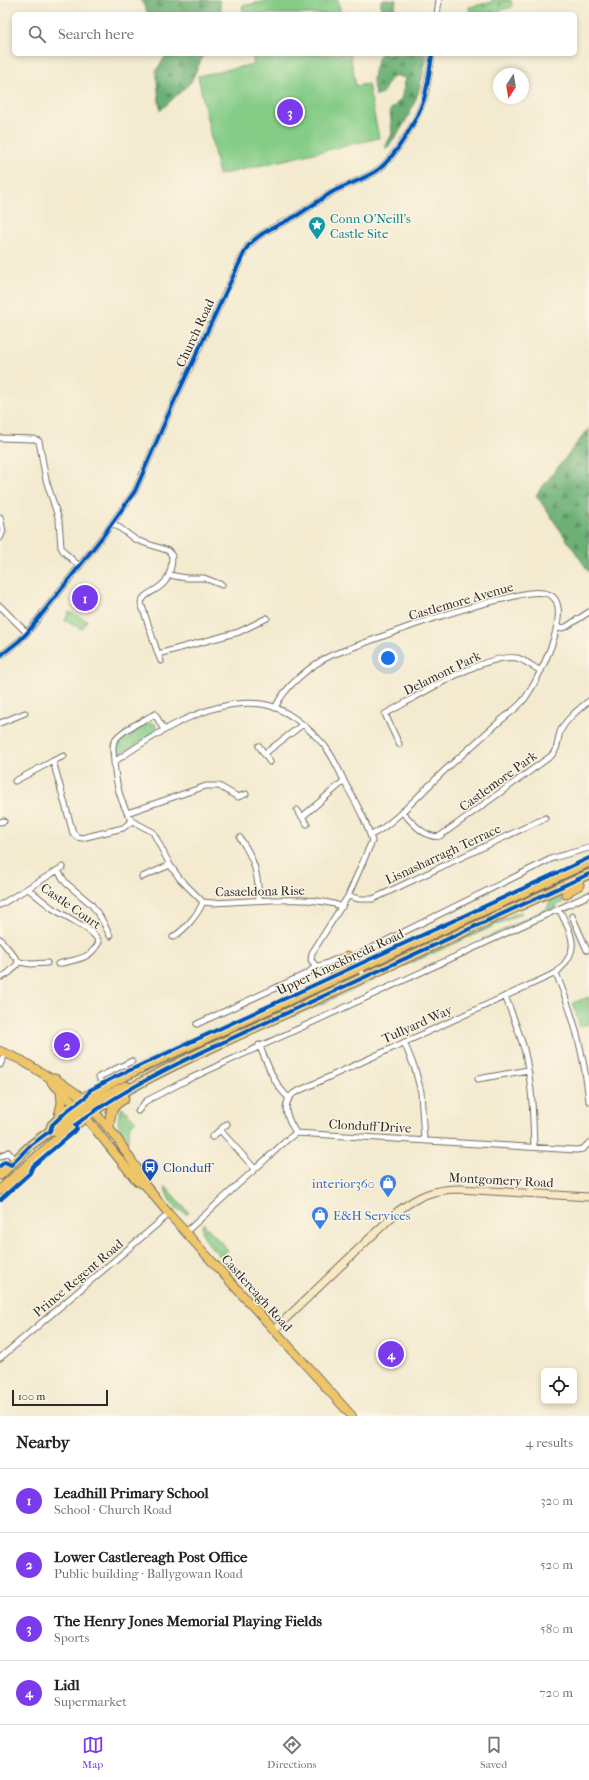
<!DOCTYPE html>
<html lang="en">
<head>
<meta charset="utf-8">
<style>
  :root { --surface:#fff; --page:#f2f2f2; --text:#202124; --muted:#757577; --line:#e0e0e0; --accent:#7c3aed }
  body { margin:0; font-family:"IM FELL French Canon",serif; background:var(--page); color:var(--text) }
  .controls { position:absolute; right:12px; bottom:12px; display:grid; overflow:hidden; border-radius:6px; box-shadow:0 2px 6px #0003 }
  .controls button { width:36px; height:36px; display:grid; place-items:center; padding:0; border:0; border-bottom:1px solid var(--line); background:var(--surface); color:var(--text); font:20px sans-serif }
  .compass { position:absolute; left:493px; top:68px; width:36px; height:36px; border-radius:50%; background:var(--surface); box-shadow:0 2px 6px #0003; rotate:192deg }
  .scale { position:absolute; left:12px; bottom:10px; width:96px; box-sizing:border-box; padding-left:4px; border:2px solid #2b2b2b; border-top:0; font-size:11px; line-height:14px; white-space:nowrap; color:#2b2b2b; -webkit-text-stroke:3px #fcf5e5; paint-order:stroke }
  .you { position:absolute; left:388px; top:658px; width:14px; height:14px; margin:-10px; border:3px solid #fff; border-radius:50%; background:#1a73e8; box-shadow:0 0 0 6px #1a73e833 }
  .badge { display:grid; place-items:center; width:26px; height:26px; border-radius:50%; background:var(--accent); color:#fff; font-size:13px; font-weight:700 }
  .pin { position:absolute; translate:-50% -50%; border:2px solid #fff; box-shadow:0 1px 4px #0006 }
  .list { margin:0; padding:0; list-style:none }
  h2 { display:flex; justify-content:space-between; align-items:center; height:52px; margin:0; padding:0 16px; font-size:17px }
  h2 small { font-size:13px; font-weight:400; color:var(--muted) }
  .list li { display:grid; grid-template-columns:26px 1fr auto; gap:12px; align-items:center; box-sizing:border-box; height:64px; padding:0 16px; border-top:1px solid var(--line) }
  .list b { display:block; font-size:15px; white-space:nowrap }
  .list p { margin:0; font-size:13px; white-space:nowrap; color:var(--muted) }
  .list em { font-size:13px; font-style:normal; color:var(--muted) }
  .icon { flex:none; width:22px; height:22px; fill:none; stroke:currentColor; stroke-width:2; stroke-linecap:round; stroke-linejoin:round }
  .map { position:relative; flex:none; width:589px; height:1416px; overflow:hidden }
  .search { position:absolute; background:var(--surface); box-shadow:0 2px 6px #0003; left:12px; right:12px; top:12px; height:44px; display:flex; align-items:center; gap:10px; box-sizing:border-box; padding:0 14px; border-radius:6px; color:var(--muted); font-size:15px }
  .sheet { height:308px; background:var(--surface) }
  nav { display:flex; justify-content:space-around; align-items:center; box-sizing:border-box; height:56px; border-top:1px solid var(--line); background:var(--surface); font-size:11px; color:var(--muted) }
  nav a { display:grid; justify-items:center; gap:2px }
  nav .on { color:var(--accent) }
  .map>svg:first-child { display:block }
  .grass { fill:url(#grass-dots); stroke:#587c59 }
  .forest { fill:url(#forest-firs); stroke:#4c6e50 }
  .cemetery { fill:url(#cemetery-stones); stroke:#587c59 }
  .park { fill:#85cc87; stroke:#587c59 }
  .lines { fill:none; stroke-linecap:round; stroke-linejoin:round }
  .street-casing { stroke:#716e64; stroke-width:7 }
  .secondary-casing { stroke:#716e64; stroke-width:9 }
  .primary-casing { stroke:#716e64; stroke-width:10 }
  .highway-casing { stroke:#716e64; stroke-width:11 }
  .street { stroke:#fff; stroke-width:5 }
  .secondary { stroke:#f8e8c3; stroke-width:7 }
  .primary { stroke:#eec569; stroke-width:8 }
  .highway { stroke:#eec569; stroke-width:9 }
  .cycleway-casing { stroke:#fcf5e5; stroke-width:6 }
  .cycleway { stroke:#0057b8; stroke-width:4 }
  .labels { text-anchor:middle; dominant-baseline:central; stroke-width:3; stroke-linejoin:round; paint-order:stroke }
  .culture-label { font-size:13px; fill:#0d838f; stroke:#fcf5e5; text-anchor:start }
  .street-label { font-size:13px; fill:#2b2b2b; stroke:#fcf5e5 }
  .transit-label { font-size:13px; fill:#164399; stroke:#fcf5e5; text-anchor:start }
  .shop-label { font-size:13px; fill:#366cbe; stroke:#fcf5e5; text-anchor:end }
</style>
</head>
<body>
<div class="map">
<svg width="589" height="1416" viewBox="0 0 589 1416">
  <defs>
    <pattern id="grass-dots" width="8" height="8" patternUnits="userSpaceOnUse"><rect width="8" height="8" fill="#85cc87"/><path d="M2 2h.1M6 6h.1" fill="none" stroke="#73af75" stroke-width="1.8" stroke-linecap="round"/></pattern>
    <pattern id="forest-firs" width="22" height="20" patternUnits="userSpaceOnUse"><rect width="22" height="20" fill="#6cb074"/><path d="M5 1l3.5 6h-7zM16 11l3.5 6h-7z" fill="#598f5f"/></pattern>
    <pattern id="cemetery-stones" width="16" height="16" patternUnits="userSpaceOnUse"><rect width="16" height="16" fill="#85cc87"/><path d="M2 7V4a2 2 0 0 1 4 0v3zM10 15v-3a2 2 0 0 1 4 0v3z" fill="#73af75"/></pattern>
  </defs>
  <rect width="100%" height="100%" fill="#fcf5e5"/>
  <filter id="ink" filterUnits="userSpaceOnUse"><feTurbulence type="fractalNoise" baseFrequency=".025" numOctaves="2"/><feDisplacementMap in="SourceGraphic" scale="8" xChannelSelector="R" yChannelSelector="G"/><feConvolveMatrix kernelMatrix="1 2 1 2 8 2 1 2 1" color-interpolation-filters="sRGB"/></filter>
  <filter id="wash" filterUnits="userSpaceOnUse"><feTurbulence type="fractalNoise" baseFrequency=".012" numOctaves="4" result="noise"/><feDisplacementMap in="SourceGraphic" scale="16" xChannelSelector="R" yChannelSelector="G"/><feGaussianBlur stdDeviation="0.9" result="paint"/><feColorMatrix in="noise" values="0 0 0 0 0 0 0 0 0 0 0 0 0 0 0 0 0 1.4 0 .05"/><feComposite in="paint" operator="in"/></filter>
  <g filter="url(#wash)">
    <rect width="100%" height="100%" fill="#f3eacf"/>
    <path class="grass" d="M150 722 155 724 157 728 156 732 120 755 116 754 115 751 117 741Z
      M560 897 563 902 557 905V907L483 940 548 908 549 902Z
      M519 912 522 913 386 974V973Z
      M351 974 353 978 264 1019 262 1016Z
      M378 976 379 978 291 1017Z
      M257 1018 259 1022 142 1073 101 1094 100 1093 110 1086Z
      M122 1107 136 1121 130 1125 128 1142C118 1127 115 1125 122 1107Z
      M203 1223 228 1250 221 1257C213 1249 198 1236 203 1223Z"/>
    <path class="forest" d="M141 0H219L222 14H148Z
      M381 0H396L394 14H381Z
      M167 54H204L191 82 160 111 156 71Z
      M380 54H427C421 93 411 118 386 150V145L392 134 390 110 401 99 406 78 398 76 391 78 381 95 376 96C370 80 374 69 380 54Z
      M589 428V572L536 495Z"/>
    <path class="cemetery" d="M492 0H511L512 7 488 14H470L469 7 492 2Z"/>
    <path class="park" d="M272 0H338L341 14H244L242 6Z
      M252 54H350L356 86 368 84 379 138 219 175 198 76 254 64Z
      M69 612 87 620 82 629 65 621Z
      M589 997V1024L580 1027 573 1003Z
      M165 1186 189 1213 187 1214C174 1209 167 1200 165 1186Z"/>
  </g>
  <g filter="url(#ink)">
    <g class="lines">
      <defs>
        <path id="street" d="M437 14 439 0
          M0 438 34 439 39 441 46 480 59 520 61 547 64 552 79 566
          M0 517 3 531 0 538
          M113 523 136 540 169 551 172 556C172 595 145 587 141 603L158 654 239 632 267 618
          M169 575 186 578H204L222 585
          M0 606 27 633
          M556 629 566 627 589 612
          M158 654 161 661
          M0 656 19 641 27 633 103 536 135 491 172 406 246 249C258 232 278 226 296 216 309 208 321 199 334 191 348 184 365 179 378 170 396 156 417 120 424 99 428 85 430 69 432 54
          M275 708C284 687 312 664 332 655 389 634 447 611 507 598 519 595 535 590 548 594 578 604 535 688 522 702 516 709 507 715 499 722 481 738 463 754 445 770 429 785 388 830 370 835
          M0 723 25 713
          M399 744 385 714C415 698 484 653 517 658 525 660 533 667 541 671
          M259 746 270 762
          M264 754 302 725
          M53 761 64 756
          M114 762C114 755 111 745 115 740 121 730 145 720 155 714L164 730
          M15 781 53 761 73 833 77 837 82 838 123 828 132 821
          M297 810 302 817
          M402 812C411 821 426 840 440 836L551 756C559 748 557 741 560 732 565 720 579 709 589 701
          M127 813 206 786H219L238 797 246 794
          M132 821C120 802 116 784 114 762 155 734 210 697 262 704 285 707 309 728 324 745 333 756 339 770 345 783 355 801 366 820 372 841L348 896 312 953 311 960 316 966
          M132 821 153 832 170 865 180 879 203 902 213 903C244 902 317 894 342 907
          M0 822 4 821
          M307 824 302 817 344 781
          M240 838C255 860 258 874 259 901
          M58 871 66 883 91 904 101 918 110 936
          M142 877 170 865
          M28 889C36 895 44 902 52 908 64 916 94 929 99 942 90 960 76 959 58 964
          M348 896 359 899H373L545 818
          M0 905 63 867
          M572 916 587 950
          M173 937C185 930 198 914 203 902
          M0 939 19 962 31 964 47 963
          M353 957 553 858 589 848
          M316 966C327 967 348 948 356 959 359 965 361 972 364 977
          M556 973C574 1017 584 1054 589 1101
          M0 977C8 976 14 968 19 962
          M505 996C512 1014 519 1031 524 1049 532 1081 533 1114 534 1147
          M197 1024 308 973 316 966
          M404 1042 415 1069 421 1092 424 1140
          M259 1045C268 1064 273 1084 289 1098
          M0 1065 6 1053
          M478 1079 528 1070
          M104 1087 99 1077 132 1061
          M138 1111 146 1101 187 1080 589 895
          M220 1130 255 1169
          M296 1133C289 1121 279 1105 294 1093L556 973C582 949 572 936 559 909
          M212 1137 227 1124
          M0 1157 8 1152 15 1161
          M186 1232 288 1139 296 1133 576 1150 583 1149 589 1143
          M0 1358 169 1214"/>
        <path id="secondary" d="M274 1330 398 1211C420 1195 434 1189 460 1189L589 1197"/>
        <path id="primary" d="M0 1051 21 1060 50 1078 56 1079 83 1098 116 1137 141 1175 145 1185 169 1214 352 1416
          M50 1078 52 1083 75 1104 137 1181 145 1185"/>
        <path id="highway" d="M566 894 570 890 579 885
          M335 972 346 966 347 956
          M78 1108 126 1086
          M58 1120 62 1103 61 1091
          M109 1129C110 1115 110 1106 124 1099
          M50 1131 56 1130 73 1116 91 1110
          M0 1175 31 1145 50 1131 52 1125 77 1102 94 1091 149 1064 589 862
          M0 1190C31 1162 60 1135 94 1111 128 1087 167 1069 204 1051L589 874"/>
      </defs>
      <use href="#street" class="street-casing"/>
      <use href="#secondary" class="secondary-casing"/>
      <use href="#primary" class="primary-casing"/>
      <use href="#highway" class="highway-casing"/>
      <use href="#street" class="street"/>
      <use href="#secondary" class="secondary"/>
      <use href="#primary" class="primary"/>
      <use href="#highway" class="highway"/>
      <defs>
        <path id="cycleway" d="M0 656 19 641 27 633 103 536 135 491 172 406 246 249C258 232 278 226 296 216 309 208 321 199 334 191 348 184 365 179 378 170 396 156 417 120 424 99 428 85 430 69 432 54
          M0 1166 5 1162 11 1165 31 1145 50 1131 52 1125 68 1110 87 1096 90 1090 113 1078 589 858
          M0 1200 30 1173 33 1166 77 1129 75 1125C115 1095 159 1072 204 1051L589 874"/>
      </defs>
      <use href="#cycleway" class="cycleway-casing"/>
      <use href="#cycleway" class="cycleway"/>
    </g>
  </g>
  <defs>
    <symbol id="sight-pin" viewBox="-11 -11 22 30"><path d="M0 17L-7.5 6A9.5 9.5 0 1 1 7.5 6Z" fill="#0f9aa8" stroke="#fcf5e5"/><path d="M0-6L1.8-2.2L6-1.7L2.9 1.2L3.7 5.4L0 3.3L-3.7 5.4L-2.9 1.2L-6-1.7L-1.8-2.2Z" fill="#fff"/></symbol>
    <symbol id="bus-pin" viewBox="-11 -11 22 30"><path d="M0 17L-7.5 6A9.5 9.5 0 1 1 7.5 6Z" fill="#1a4fb4" stroke="#fcf5e5"/><path d="M-5-6H5V4H4V6H2V4H-2V6H-4V4H-5ZM-3.5-4V0h7V-4ZM-3.5 1.2v1.5H-2V1.2ZM2 1.2v1.5H3.5V1.2Z" fill="#fff"/></symbol>
    <symbol id="shop-pin" viewBox="-11 -11 22 30"><path d="M0 17L-7.5 6A9.5 9.5 0 1 1 7.5 6Z" fill="#3f7fe0" stroke="#fcf5e5"/><path d="M-5-2.5h2.3a2.7 3.5 0 0 1 5.4 0H5L5.5 6h-11ZM-1.5-2.5h3a1.5 2.3 0 0 0-3 0Z" fill="#fff"/></symbol>
  </defs>
  <g fill-rule="evenodd">
    <use href="#sight-pin" x="307" y="215" width="20" height="27"/>
    <use href="#bus-pin" x="140" y="1157" width="20" height="27"/>
    <use href="#shop-pin" x="378" y="1173" width="20" height="27"/>
    <use href="#shop-pin" x="310" y="1205" width="20" height="27"/>
  </g>
  <g class="labels">
    <g class="culture-label">
      <text x="330" y="218">Conn O'Neill's<tspan x="330" dy="15">Castle Site</tspan></text>
    </g>
    <g class="street-label">
      <text transform="translate(195 333) rotate(-65)">Church Road</text>
      <text transform="translate(461 601) rotate(-16)">Castlemore Avenue</text>
      <text transform="translate(442 673) rotate(-26)">Delamont Park</text>
      <text transform="translate(498 781) rotate(-36)">Castlemore Park</text>
      <text transform="translate(443 854) rotate(-25)">Lisnasharragh Terrace</text>
      <text transform="translate(260 891) rotate(-1)">Casaeldona Rise</text>
      <text transform="translate(71 906) rotate(35)">Castle Court</text>
      <text transform="translate(340 962) rotate(-25)">Upper Knockbreda Road</text>
      <text transform="translate(417 1024) rotate(-24)">Tullyard Way</text>
      <text transform="translate(370 1126) rotate(3)">Clonduff Drive</text>
      <text transform="translate(501 1180) rotate(3)">Montgomery Road</text>
      <text transform="translate(78 1278) rotate(-40)">Prince Regent Road</text>
      <text transform="translate(257 1293) rotate(48)">Castlereagh Road</text>
    </g>
    <g class="transit-label">
      <text x="163" y="1167">Clonduff</text>
    </g>
    <g class="shop-label">
      <text x="375" y="1183">interior360</text>
      <text x="333" y="1215" text-anchor="start">E&amp;H Services</text>
    </g>
  </g>
</svg>
<div class="controls">
<button><svg class="icon" aria-label="locate" viewBox="0 0 24 24"><circle cx="12" cy="12" r="6"/><path d="M12 2v4M12 18v4M2 12h4M18 12h4"/></svg></button>
</div>
<svg class="compass" viewBox="-18 -18 36 36"><path d="M0-13l5 13h-10z" fill="#e53935"/><path d="M0 13l5-13h-10z" fill="#757577"/></svg>
<div class="scale">100 m</div>
<div class="you"></div>
<div class="pin badge" style="left:85px;top:598px">1</div>
<div class="pin badge" style="left:67px;top:1045px">2</div>
<div class="pin badge" style="left:290px;top:112px">3</div>
<div class="pin badge" style="left:391px;top:1354px">4</div>
<div class="search"><svg class="icon" aria-label="search" viewBox="0 0 24 24"><circle cx="10" cy="10" r="6"/><path d="M15 15l6 6"/></svg>Search here</div>
</div>
<section class="sheet">
<h2>Nearby<small>4 results</small></h2>
<ul class="list">
<li><span class="badge">1</span><div><b>Leadhill Primary School</b><p>School · Church Road</p></div><em>320 m</em></li>
<li><span class="badge">2</span><div><b>Lower Castlereagh Post Office</b><p>Public building · Ballygowan Road</p></div><em>520 m</em></li>
<li><span class="badge">3</span><div><b>The Henry Jones Memorial Playing Fields</b><p>Sports</p></div><em>580 m</em></li>
<li><span class="badge">4</span><div><b>Lidl</b><p>Supermarket</p></div><em>720 m</em></li>
</ul>
</section>
<nav>
<a class="on"><svg class="icon" aria-label="map" viewBox="0 0 24 24"><path d="M3 6l6-2 6 2 6-2v14l-6 2-6-2-6 2zM9 4v14M15 6v14"/></svg>Map</a>
<a><svg class="icon" aria-label="directions" viewBox="0 0 24 24"><path d="M12 3l9 9-9 9-9-9zM9 14v-3h6M13 9l2 2-2 2"/></svg>Directions</a>
<a><svg class="icon" aria-label="saved" viewBox="0 0 24 24"><path d="M7 4h10v16l-5-4-5 4z"/></svg>Saved</a>
</nav>
</body>
</html>
